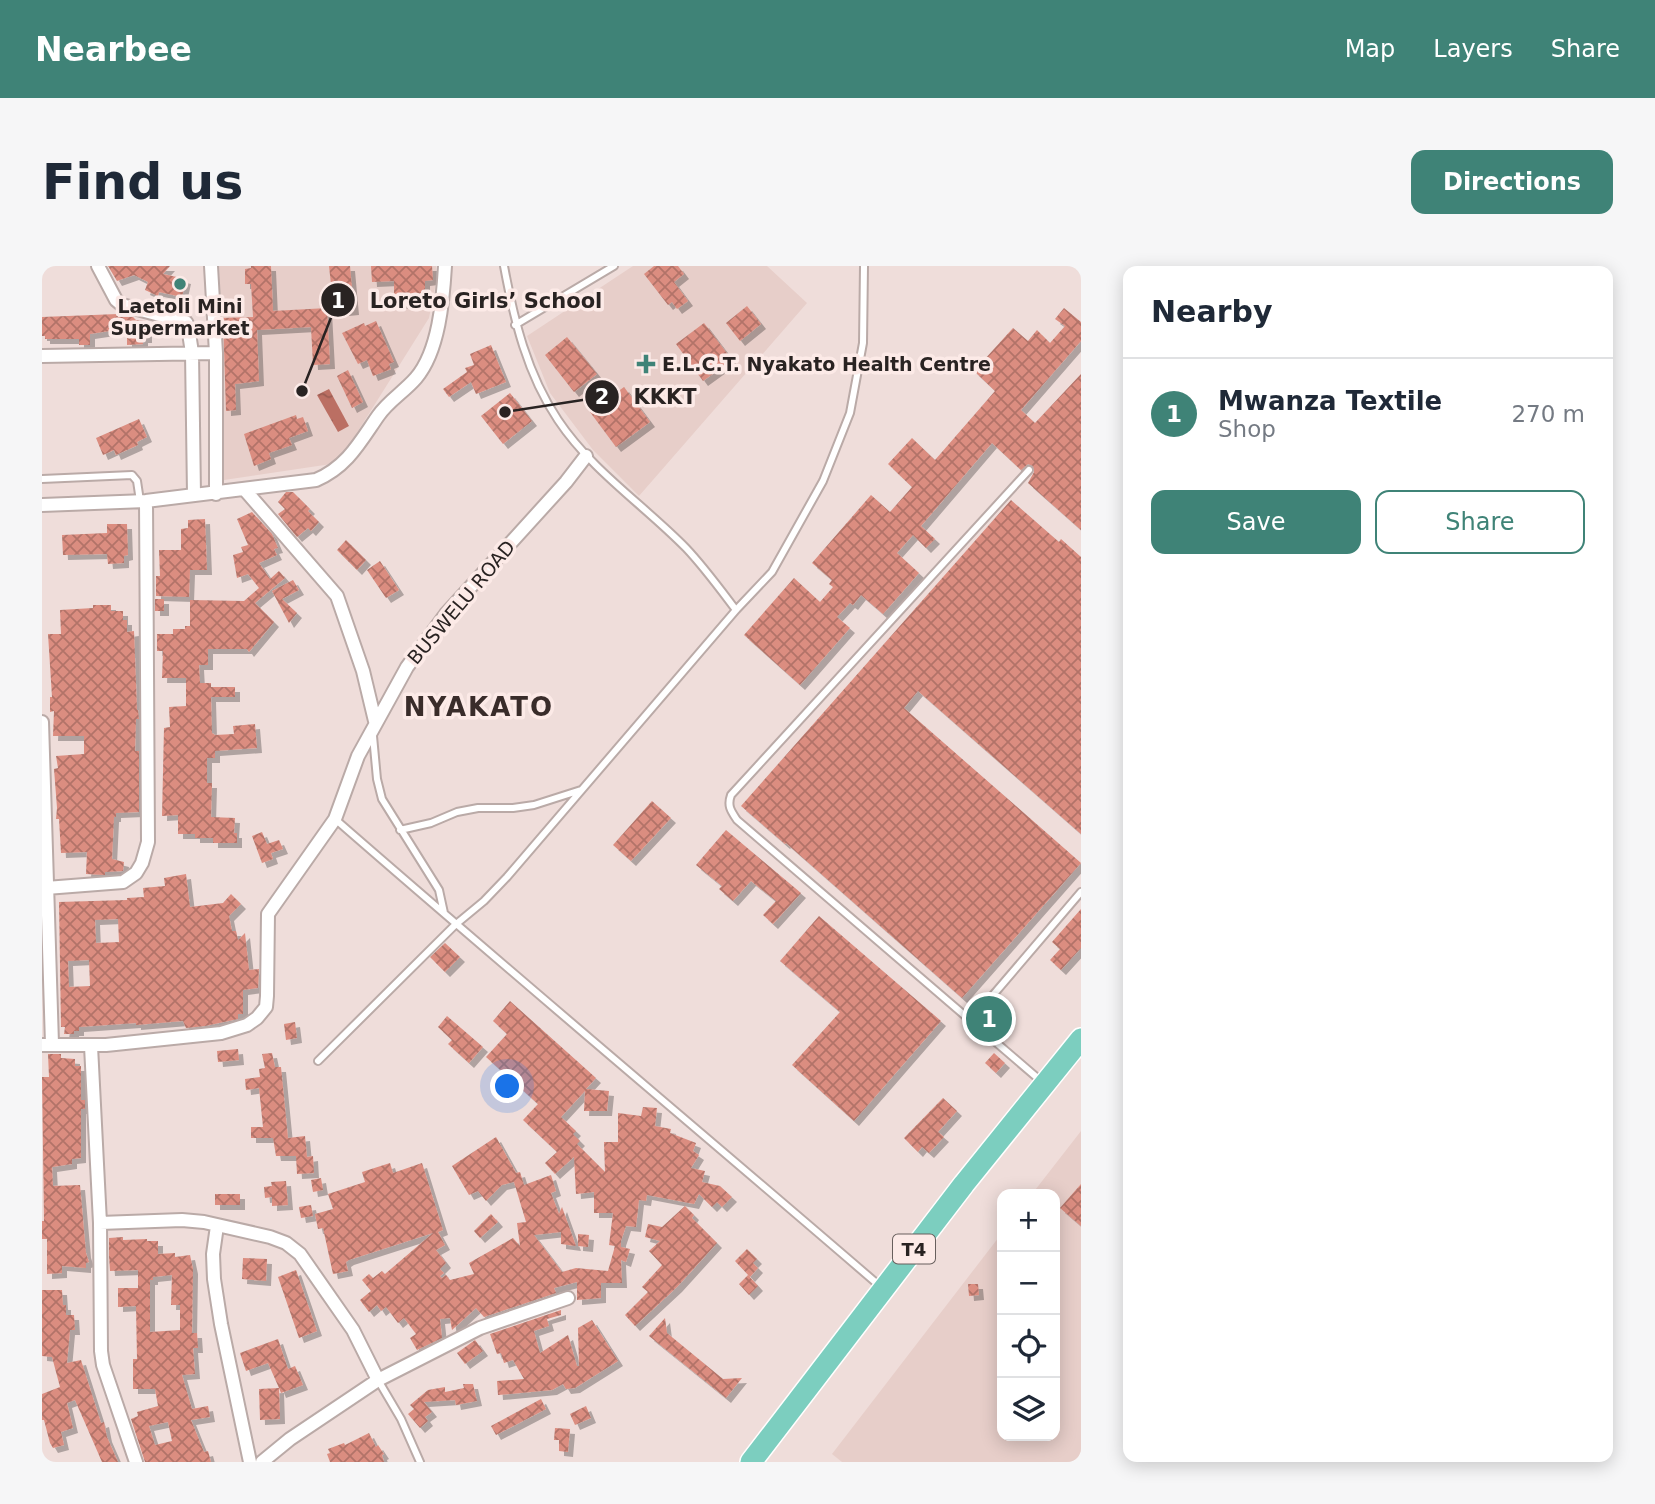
<!DOCTYPE html>
<html lang="en">
<head>
<meta charset="utf-8">
<style>
  :root { --surface:#fff; --page:#f6f6f7; --text:#1f2937; --muted:#747a83; --line:#e0e1e3; --accent:#3f8377 }
  body { margin:0; font-family:"DejaVu Sans",sans-serif; background:var(--page); color:var(--text) }
  .controls { position:absolute; right:21px; bottom:21px; display:grid; overflow:hidden; border-radius:14px; box-shadow:0 4px 18px #0003 }
  .controls button { width:63px; height:63px; display:grid; place-items:center; padding:0; border:0; border-bottom:2px solid var(--line); background:var(--surface); color:var(--text); font:35px sans-serif }
  .you { position:absolute; left:466px; top:821px; width:24px; height:24px; margin:-18px; border:5px solid #fff; border-radius:50%; background:#1a73e8; box-shadow:0 0 0 10px #1a73e833 }
  .badge { display:grid; place-items:center; width:46px; height:46px; border-radius:50%; background:var(--accent); color:#fff; font-size:23px; font-weight:700 }
  .pin { position:absolute; translate:-50% -50%; border:4px solid #fff; box-shadow:0 2px 7px #0006 }
  .list { margin:0; padding:0; list-style:none }
  h2 { display:flex; justify-content:space-between; align-items:center; height:91px; margin:0; padding:0 28px; font-size:30px }
  h2 small { font-size:23px; font-weight:400; color:var(--muted) }
  .list li { display:grid; grid-template-columns:46px 1fr auto; gap:21px; align-items:center; box-sizing:border-box; height:112px; padding:0 28px; border-top:2px solid var(--line) }
  .list b { display:block; font-size:26px; white-space:nowrap }
  .list p { margin:0; font-size:23px; white-space:nowrap; color:var(--muted) }
  .list em { font-size:23px; font-style:normal; color:var(--muted) }
  .actions { display:flex; gap:14px; padding:21px 28px }
  .actions a { flex:1; padding:16px 0; border:2px solid var(--accent); border-radius:14px; text-align:center; font-size:24px; color:var(--accent) }
  .actions .main { background:var(--accent); color:#fff }
  .icon { flex:none; width:38px; height:38px; fill:none; stroke:currentColor; stroke-width:2; stroke-linecap:round; stroke-linejoin:round }
  .map { position:relative; flex:none; width:1039px; height:1196px; overflow:hidden; border-radius:14px }
  header { display:flex; align-items:center; gap:42px; box-sizing:border-box; height:98px; padding:0 35px; background:var(--accent); color:#fff }
  header strong { font-size:33px }
  nav { display:flex; gap:38px; margin-inline-start:auto; font-size:24px }
  .intro { display:flex; align-items:center; justify-content:space-between; box-sizing:border-box; height:168px; padding:0 42px }
  h1 { margin:0; font-size:49px }
  .button { padding:18px 32px; border-radius:14px; background:var(--accent); color:#fff; font-size:24px; font-weight:700 }
  main { display:flex; gap:42px; padding:0 42px }
  aside { flex:1; background:var(--surface); border-radius:14px; box-shadow:0 4px 18px #0003 }
  .map>svg:first-child { display:block }
  .built { fill:#e7cec9 }
  .water { fill:url(#water-ripples) }
  .building { fill:url(#building-cross-hatch); fill-rule:evenodd; filter:url(#shadow) }
  .lines { fill:none; stroke-linecap:round; stroke-linejoin:round }
  .service-casing { stroke:#baaaa7; stroke-width:10 }
  .minor-casing { stroke:#baaaa7; stroke-width:16 }
  .trunk-casing { stroke:#fff; stroke-width:24 }
  .service { stroke:#fff; stroke-width:6 }
  .minor { stroke:#fff; stroke-width:12 }
  .trunk { stroke:#7ccebf; stroke-width:21 }
  .poi-dot { fill:#3f8377; stroke:#fceae7; stroke-width:2.5 }
  .labels { text-anchor:middle; dominant-baseline:central; stroke-width:7; stroke-linejoin:round; paint-order:stroke }
  .shield { fill:#fceae7; stroke:#685f5d; stroke-width:2 }
  .shield-label { font-size:18px; font-weight:bold; fill:#292322 }
  .poi-label { font-size:19px; font-weight:bold; fill:#292322; stroke:#fceae7 }
  .street-label { font-size:19px; fill:#292322; stroke:#fceae7 }
  .district-label { font-size:26px; font-weight:bold; letter-spacing:2px; fill:#392c2a; stroke:#fceae7 }
  .leader { fill:none; stroke:#292322; stroke-width:2.5 }
  .callout-dot { fill:#292322; stroke:#fceae7; stroke-width:2.5 }
  .mark-label { font-size:21px; text-anchor:middle; font-weight:bold; fill:#fff }
  .callout-label { font-size:21px; text-anchor:middle; font-weight:bold; fill:#292322; stroke:#fceae7; stroke-width:7; stroke-linejoin:round; paint-order:stroke }
</style>
</head>
<body>
<header>
<strong>Nearbee</strong>
<nav><a>Map</a><a>Layers</a><a>Share</a></nav>
</header>
<div class="intro"><h1>Find us</h1><a class="button">Directions</a></div>
<main>
<div class="map">
<svg width="1039" height="1196" viewBox="0 0 1039 1196">
  <defs>
    <pattern id="water-ripples" width="26" height="14" patternUnits="userSpaceOnUse" patternTransform="scale(1.75)"><rect width="26" height="14" fill="#bb6f63"/><path d="M2 4q2-2 4 0t4 0M15 11q2-2 4 0t4 0" fill="none" stroke="#985b51"/></pattern>
    <pattern id="building-cross-hatch" width="8" height="8" patternUnits="userSpaceOnUse" patternTransform="scale(1.75)"><rect width="8" height="8" fill="#db8d80"/><path d="M0 0l8 8M0 8l8-8" fill="none" stroke="#b27368"/></pattern>
    <filter id="shadow"><feDropShadow dx="5" dy="5" stdDeviation="0" flood-color="#0004"/></filter>
  </defs>
  <rect width="100%" height="100%" fill="#efddda"/>
  <path class="built" d="M177 0H394V17L387 52 296 197 182 214Z
    M591 0H725L765 37 597 230 551 184 508 127 485 70Z
    M1039 865V1196H800L790 1188 960 967V1170H1013V928H990Z"/>
  <path class="water" d="M287 123 307 160 296 166 275 129Z"/>
  <path class="building" d="M66 0H128L121 8 144 13 140 31 117 26 116 30 103 24 106 16 92 9 75 15Z
    M209 0H229L231 45 285 42 288 98 271 99 269 61 215 64 217 115 193 118 194 144 184 145 181 52 211 51 209 18H203V3L209 2Z
    M287 0H308L312 44 292 46Z
    M329 0H390L391 14 383 15V37L352 38V15L330 16Z
    M612 0H636L642 8 632 16 646 35 635 43 630 36 626 39 602 8Z
    M705 40 719 58 698 75 684 57Z
    M1022 42 1039 56V75L979 144 993 157 1039 108V264L986 217 992 206 991 200 986 198 979 204 950 177 879 260 893 273 884 282 871 269 855 287 877 307 841 348 819 329 811 339 808 337 795 351 808 362 758 419 702 369 752 312 778 336 791 321 787 318 790 314 770 297 829 229 848 246 870 221 846 198 870 172 893 194 953 125 932 105 971 62 986 75 995 64 1008 77 1023 60 1013 53Z
    M76 48V51H91L94 54 105 55V72H101V78L85 79V66H81V63L48 68V79H37V73H3V70H0V51Z
    M334 55 352 96 347 98 349 103 331 110 325 94 316 98 300 67 322 57 323 60Z
    M662 57 690 94 661 115 634 78Z
    M525 71 555 108 532 126 503 89Z
    M449 79 464 116 434 128 429 116 407 131 401 123 425 106 423 102 432 99 428 88Z
    M306 104 321 136 310 142 295 110Z
    M582 121 608 156 574 181 548 146Z
    M468 127 490 155 461 178 439 150Z
    M254 149 255 153 261 151 266 165 247 172 250 179 227 187 229 193 212 200 202 168Z
    M97 153 105 171 95 176 96 179 74 189 72 184 61 189 54 172Z
    M244 226H251L268 243 266 245 277 256 269 265 266 262 255 271 236 248 243 243 236 236Z
    M969 234 1017 276 1019 273 1039 291V568L876 425 862 442 1039 597 920 732 744 577 743 578 699 540Z
    M210 246 230 268 236 282 232 283 235 289 217 297 228 313 237 305 243 312 213 337 232 356 207 386 205 383H166V399H157L158 417H169V421H193V431H169L170 467 173 469 192 468 191 460 213 458 215 482 173 485V492H165V517H170L169 551 193 552 192 567H195V577H171V572H153V568H136V549L120 550 122 462 128 461 127 441 144 440V412H120L121 385H115V368H131V363H143V360H148V334L202 335 217 322 206 308 195 312 191 289 201 286 199 281 206 279 195 253Z
    M163 253 165 304H148L147 331 114 330V310H118L117 284H139V263L146 262V254Z
    M65 258H85L86 289 82 290V297L66 298 65 288 21 289 20 269 65 267Z
    M304 274 324 294 315 304 295 284Z
    M338 295 357 324 344 332 325 304Z
    M251 314 257 324 240 333 255 347 247 357 230 325Z
    M113 333H122V345H113Z
    M51 339H69V345H81V354H85V366L92 365 95 444H96L97 453H94L93 485H97V546L74 547V551H72L70 593 82 596 81 605 63 606V609L44 608 45 586 19 587 17 553H14L15 542 12 503 16 502 14 490 42 488V470H11L12 445 8 446V431H10L6 368H19L18 344 51 342Z
    M610 535 629 552 589 595 571 579Z
    M684 564 759 627 731 658 721 649 734 635 709 615 691 635 677 623 680 620 654 599Z
    M220 566 225 578 237 574 241 583 229 587 231 593 220 597 210 570Z
    M144 608 148 641 181 637 189 628 199 638 187 650 190 665H194L196 674 203 667 207 704 217 703 216 722 201 724V748H196V753L163 760 144 762 141 755 94 759V757L37 761V765H32V768H22L23 761H19L17 636 85 634V632L102 631 101 622 123 620 122 612ZM76 653 77 676 54 677 53 654ZM47 694 48 720 27 721 26 695Z
    M1039 643V682L1019 704 1008 694 1018 683 1010 676Z
    M777 650 899 755 812 855 750 799 798 746 738 695Z
    M403 677 418 691 403 706 388 691Z
    M468 735 554 812 544 823 567 825 565 845H542L543 825 519 851 534 865 531 868 538 875 535 878 563 906 562 876H576V847L599 850 601 841 615 842 613 860 629 863 628 867 654 877 651 885 657 889 649 902 663 905 660 916 678 920 690 931 680 941 675 936 670 941 657 928 652 938 605 929 604 935 597 934 594 961 584 960 579 975V981L588 983 584 996 579 994 580 1017H559V1032L535 1034V1016L512 1022 514 1027 442 1051 434 1042 410 1064 408 1052 398 1053 400 1072 375 1084 368 1072 374 1068 362 1052 356 1057 344 1041 339 1045 335 1039 327 1046 318 1034 329 1025 320 1014 327 1008 331 1012 340 1005 343 1008 391 967 307 994 304 996 306 1005 291 1008 281 962 276 963 273 948 291 943 286 928 323 916 320 906 348 897 351 907 380 897 401 964 396 966 403 979 394 984 404 997 398 1003 402 1007 398 1010 400 1012 404 1009 408 1014 432 1008 427 997 471 972 478 980 475 957 484 956 472 916 460 919 444 935 436 925 427 929 410 900 454 871 474 907 478 906 482 919 509 909 514 925 509 927 517 948 520 941 534 980 519 978V966L492 969 520 1006 534 1002 566 1005 573 980 567 979 571 947H552V926L534 928 532 891 513 908 503 897 515 886 481 854 496 838 444 791 465 768 451 755Z
    M405 750 441 781 427 797 406 778 410 774 396 761Z
    M253 756 255 772 244 774 242 758Z
    M196 783 197 794 176 796 175 785Z
    M230 787 233 801H239L246 872 263 870 265 891 271 890 272 907 255 908 254 890H234L231 872H209V861H221L217 822 204 824 203 813 218 811 217 803 223 802 220 788Z
    M952 787 963 797 954 807 943 797Z
    M6 788H19V792L33 793V800H39V834H43V843H39V892L30 893V898L10 901 11 920 38 919 44 987 47 996 44 997V1002L20 1000V1007L5 1008V973H0V955H2L0 811H7Z
    M901 832 915 845 896 866 902 871 887 887 880 881 876 886 862 872Z
    M279 912 281 924 271 926 269 914Z
    M244 915 246 939 230 940V931L223 932 222 921 230 920 229 916Z
    M1039 918V960L1018 942Z
    M173 928H198V939H173Z
    M269 939 271 950 259 952 257 941Z
    M643 940 652 949 650 952 675 977 635 1021 593 1060 583 1049 606 1026 600 1021 620 999 607 985 618 975 603 971 606 958 620 961Z
    M449 948 456 956 438 972 432 965Z
    M536 968 547 969 546 981 536 980Z
    M81 971V974L105 973V975H116V988L133 987V991L148 989 151 1003 150 1067H155L156 1082H151L153 1108 140 1109 150 1143 166 1140 168 1151 149 1154 162 1186 166 1185 169 1196H103L89 1153 96 1150 95 1146 116 1140 113 1123H91V1093H95L94 1040 76 1041V1022H96V1004L68 1005 67 990V972ZM130 1009 129 1039H138V1064L108 1066V1014H111V1011ZM126 1156 130 1175 113 1179 107 1160Z
    M705 983 715 993 711 997 716 1002 708 1011 693 995Z
    M201 992 225 993 224 1015 200 1013Z
    M254 1004 275 1065 257 1072 236 1011Z
    M706 1009 716 1020 707 1029 697 1018Z
    M926 1018H936L937 1029 927 1030Z
    M0 1024H20L21 1039H24V1049H32L33 1064H28L25 1097 39 1094 59 1157 62 1156 65 1171 76 1196H60L33 1134 25 1137 31 1162 19 1166 22 1179 11 1182 8 1177 2 1154H0V1128L18 1121 10 1091 0 1090Z
    M519 1044V1049L505 1053 507 1060 492 1065 498 1087 526 1069 535 1100H537L536 1062 550 1054 576 1095 533 1122 524 1123 521 1118 510 1124 456 1129 455 1115 482 1113 471 1094 462 1097 459 1087 455 1088 448 1068Z
    M623 1052 625 1067 681 1113 700 1112 684 1132 607 1070Z
    M236 1073 246 1103 253 1100 261 1119 239 1127 237 1122 238 1153 218 1154 217 1123 237 1122 226 1097 204 1105 198 1087Z
    M433 1074 441 1085 423 1098 415 1087Z
    M421 1118H431L435 1135 414 1139 413 1134 382 1136 390 1146 383 1151 386 1155 378 1162 366 1148 372 1143 368 1139 386 1124 403 1121V1126L422 1122Z
    M499 1133 504 1143 454 1169 449 1160Z
    M544 1140 549 1152 533 1159 528 1148Z
    M513 1162 528 1163 526 1186 517 1185V1174H512Z
    M327 1167 334 1181 336 1179 342 1188 340 1189 342 1196H288L285 1188 288 1187 286 1183 302 1177 303 1179Z"/>
  <g class="lines">
    <defs>
      <path id="service" d="M462 0C472 54 485 108 516 154 550 205 602 239 644 282 662 301 678 323 694 344
        M473 59 572 0
        M987 204 689 529C685 540 689 545 695 554L999 815
        M0 213 90 209 95 215 98 235
        M331 470 335 513 340 533 397 624 402 647
        M293 553C474 711 658 865 839 1021
        M358 564 389 557 415 546 436 542H471L492 539 539 524
        M928 756 1039 626
        M276 795 413 659 442 635 465 611 694 344 730 306 781 215 808 147 821 77 822 0
        M336 1114 359 1153 378 1196"/>
      <path id="minor" d="M56 0 74 34 80 39 144 56 146 60 150 87 152 229
        M169 0 174 87V228
        M0 90 174 87
        M203 224 295 330 321 405 333 455
        M0 239 104 235 274 214C305 201 318 176 336 150 346 135 362 126 374 112 397 85 401 34 403 0
        M0 456 10 778
        M4 622 81 616 94 607 100 597 106 576 104 235
        M0 779H64L179 767 205 759 215 752 224 741 225 730 226 648 293 553 316 490 365 401 404 348 524 216 544 190
        M49 780 58 957 59 1085 61 1099 94 1196
        M58 957 140 954 162 956 228 971 244 977 258 988 311 1064 336 1114
        M175 960 171 988 172 1013 179 1058 208 1196
        M220 1196 248 1173 336 1114 438 1062 526 1032"/>
      <path id="trunk" d="M709 1196 922 918 1039 773"/>
    </defs>
    <use href="#service" class="service-casing"/>
    <use href="#minor" class="minor-casing"/>
    <use href="#trunk" class="trunk-casing"/>
    <use href="#service" class="service"/>
    <use href="#minor" class="minor"/>
    <use href="#trunk" class="trunk"/>
  </g>
  <g class="poi-dot">
    <circle cx="138" cy="18" r="7"/>
    <path d="M600.5 87.5h7v7h7v7h-7v7h-7v-7h-7v-7h7z"/>
  </g>
  <g class="labels">
    <rect class="shield" x="851" y="968.5" width="42" height="29" rx="5"/>
    <g class="shield-label">
      <text x="872" y="983">T4</text>
    </g>
    <g class="poi-label">
      <text x="138" y="40">Laetoli Mini<tspan x="138" dy="22">Supermarket</tspan></text>
      <text x="620" y="98" text-anchor="start">E.L.C.T. Nyakato Health Centre</text>
    </g>
    <g class="street-label">
      <text transform="translate(419 336) rotate(-50)">BUSWELU ROAD</text>
    </g>
    <g class="district-label">
      <text x="437" y="441">NYAKATO</text>
    </g>
  </g>
  <path class="leader" d="M260 125L296 34M463 146L560 131"/>
  <g class="callout-dot">
    <circle cx="260" cy="125" r="7"/>
    <circle cx="463" cy="146" r="7"/>
    <circle cx="296" cy="34" r="18"/>
    <circle cx="560" cy="131" r="18"/>
  </g>
  <g class="mark-label">
    <text x="296" y="42">1</text>
    <text x="560" y="138">2</text>
  </g>
  <g class="callout-label">
    <text x="444" y="42">Loreto Girls’ School</text>
    <text x="623" y="138">KKKT</text>
  </g>
</svg>
<div class="controls">
<button>+</button>
<button>−</button>
<button><svg class="icon" aria-label="locate" viewBox="0 0 24 24"><circle cx="12" cy="12" r="6"/><path d="M12 2v4M12 18v4M2 12h4M18 12h4"/></svg></button>
<button><svg class="icon" aria-label="layers" viewBox="0 0 24 24"><path d="M12 4l9 5-9 5-9-5zM3 14l9 5 9-5"/></svg></button>
</div>
<div class="you"></div>
<div class="pin badge" style="left:947px;top:753px">1</div>
</div>
<aside>
<h2>Nearby<small></small></h2>
<ul class="list">
<li><span class="badge">1</span><div><b>Mwanza Textile</b><p>Shop</p></div><em>270 m</em></li>
</ul>
<div class="actions"><a class="main">Save</a><a>Share</a></div>
</aside>
</main>
</body>
</html>
